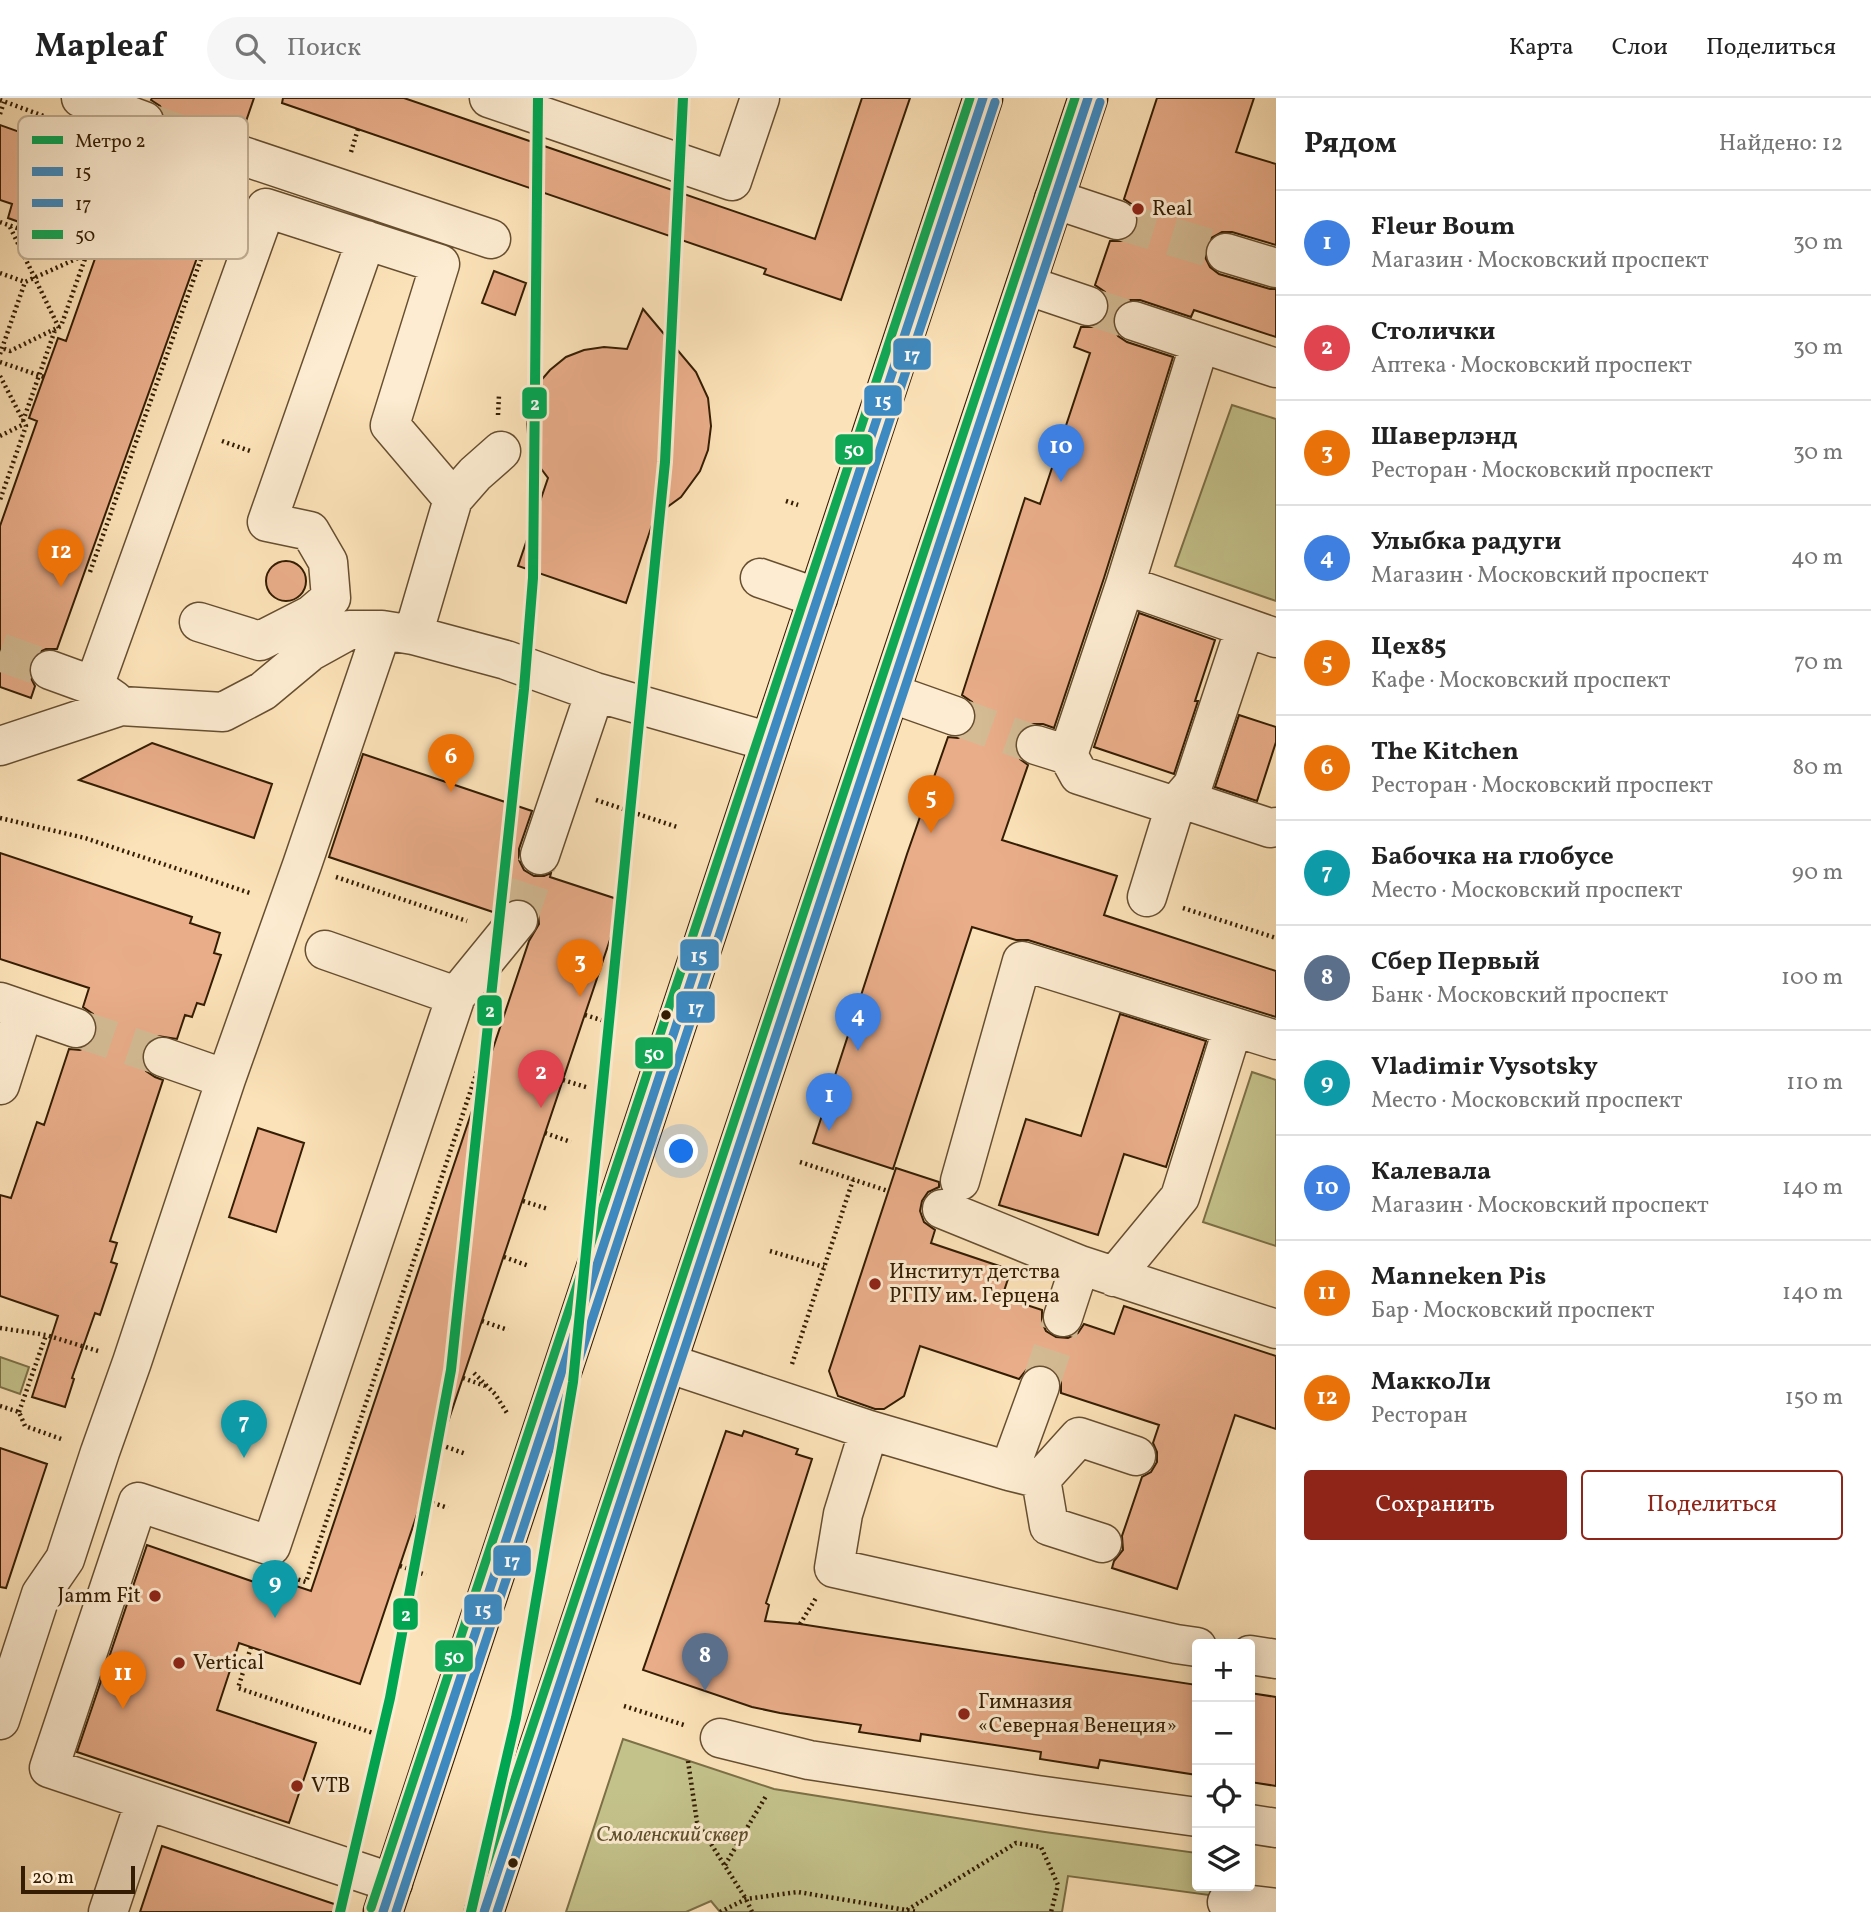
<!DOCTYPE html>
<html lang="ru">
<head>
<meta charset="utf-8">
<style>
  :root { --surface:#fff; --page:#f6f6f6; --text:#222; --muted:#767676; --line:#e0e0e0; --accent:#8f2418 }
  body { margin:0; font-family:Vollkorn,serif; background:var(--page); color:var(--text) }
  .controls { position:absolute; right:21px; bottom:21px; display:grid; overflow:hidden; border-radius:7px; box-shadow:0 4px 18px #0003 }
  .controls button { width:63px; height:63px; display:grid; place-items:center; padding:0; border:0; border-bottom:2px solid var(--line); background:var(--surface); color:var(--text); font:35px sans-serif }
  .scale { position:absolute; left:21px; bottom:18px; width:114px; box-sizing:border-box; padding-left:7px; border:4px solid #341d03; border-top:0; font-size:19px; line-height:24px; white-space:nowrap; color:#341d03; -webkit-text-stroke:5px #fdecd1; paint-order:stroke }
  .you { position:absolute; left:682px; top:1054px; width:24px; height:24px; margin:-18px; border:5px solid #fff; border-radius:50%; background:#1a73e8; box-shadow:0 0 0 10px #1a73e833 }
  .badge { display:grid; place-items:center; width:46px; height:46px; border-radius:50%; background:var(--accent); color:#fff; font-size:23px; font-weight:700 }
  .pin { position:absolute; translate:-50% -58px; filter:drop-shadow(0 2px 4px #0008) }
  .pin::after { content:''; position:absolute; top:37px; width:24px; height:21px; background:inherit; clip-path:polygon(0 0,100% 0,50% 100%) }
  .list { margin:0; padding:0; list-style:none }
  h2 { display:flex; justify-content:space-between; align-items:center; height:91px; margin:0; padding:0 28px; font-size:30px }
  h2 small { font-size:23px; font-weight:400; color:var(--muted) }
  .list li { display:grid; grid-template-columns:46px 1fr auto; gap:21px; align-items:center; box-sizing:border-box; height:105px; padding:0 28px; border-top:2px solid var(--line) }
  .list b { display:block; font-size:26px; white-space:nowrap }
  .list p { margin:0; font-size:23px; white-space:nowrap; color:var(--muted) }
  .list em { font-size:23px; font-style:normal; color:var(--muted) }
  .actions { display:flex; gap:14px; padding:21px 28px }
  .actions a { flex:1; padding:16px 0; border:2px solid var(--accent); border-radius:7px; text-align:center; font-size:24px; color:var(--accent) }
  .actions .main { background:var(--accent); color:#fff }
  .icon { flex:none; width:38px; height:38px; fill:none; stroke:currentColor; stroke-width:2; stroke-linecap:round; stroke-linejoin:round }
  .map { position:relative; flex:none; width:1276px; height:1814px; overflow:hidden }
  header { display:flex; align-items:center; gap:42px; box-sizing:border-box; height:98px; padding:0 35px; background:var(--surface); border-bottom:2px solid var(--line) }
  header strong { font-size:33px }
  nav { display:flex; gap:38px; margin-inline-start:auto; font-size:24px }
  .search { width:490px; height:63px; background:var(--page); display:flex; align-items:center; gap:18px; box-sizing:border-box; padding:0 24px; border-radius:38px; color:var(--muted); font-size:26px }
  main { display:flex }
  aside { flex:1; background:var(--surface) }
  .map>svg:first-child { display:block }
  .green { fill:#c4c28b; stroke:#7c7047; stroke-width:2 }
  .building { fill:#e9ad89; stroke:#341d03; stroke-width:2 }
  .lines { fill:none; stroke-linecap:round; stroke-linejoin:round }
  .minor-tunnel { stroke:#d4bb94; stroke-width:38; stroke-dasharray:38 19; stroke-linecap:butt }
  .minor-casing { stroke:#664e30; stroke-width:41 }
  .major-casing { stroke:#341d03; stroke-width:41 }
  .path { stroke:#341d03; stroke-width:4.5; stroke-dasharray:2 3.5; stroke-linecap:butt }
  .minor { stroke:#fdecd1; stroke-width:38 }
  .major { stroke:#eec17c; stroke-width:38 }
  .bus-1-casing { stroke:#fdecd1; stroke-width:14 }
  .bus-2-casing { stroke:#fdecd1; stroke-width:14 }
  .bus-3-casing { stroke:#fdecd1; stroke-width:14 }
  .bus-1 { stroke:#3d8ac2; stroke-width:9 }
  .bus-2 { stroke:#3d8ac2; stroke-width:9 }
  .bus-3 { stroke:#10a855; stroke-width:9 }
  .metro-1-casing { stroke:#fdecd1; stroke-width:16 }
  .metro-1 { stroke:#00a651; stroke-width:10 }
  .poi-dot { fill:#8f2418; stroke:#fdecd1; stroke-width:2.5 }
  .bus-dot { fill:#341d03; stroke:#fdecd1; stroke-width:2.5 }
  .labels { text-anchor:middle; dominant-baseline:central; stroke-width:6; stroke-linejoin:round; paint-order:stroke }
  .poi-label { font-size:21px; fill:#341d03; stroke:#fdecd1; text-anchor:start }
  .park-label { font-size:21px; font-style:italic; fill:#5f4f2c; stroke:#fdecd1 }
  .key { fill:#fdecd1; stroke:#c1ae93; stroke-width:2 }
  .key-label { font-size:19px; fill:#341d03 }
  .line-badge { stroke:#fdecd1; stroke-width:2.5 }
  .badge-label { font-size:19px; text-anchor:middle; font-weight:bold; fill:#fff }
</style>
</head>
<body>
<header>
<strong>Mapleaf</strong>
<div class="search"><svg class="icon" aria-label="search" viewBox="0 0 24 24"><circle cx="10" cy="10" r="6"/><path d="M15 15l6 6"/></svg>Поиск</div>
<nav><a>Карта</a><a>Слои</a><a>Поделиться</a></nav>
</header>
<main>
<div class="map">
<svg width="1276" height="1814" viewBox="0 0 1276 1814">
  <rect width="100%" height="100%" fill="#fce2b8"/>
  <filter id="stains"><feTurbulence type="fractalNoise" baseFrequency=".00286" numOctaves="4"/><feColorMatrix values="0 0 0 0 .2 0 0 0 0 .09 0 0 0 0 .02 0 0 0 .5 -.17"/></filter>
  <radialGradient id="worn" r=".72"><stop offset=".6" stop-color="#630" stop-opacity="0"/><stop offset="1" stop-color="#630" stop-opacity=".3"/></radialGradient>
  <path class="green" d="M1232 307 1276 321V503L1175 468Z
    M1252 974 1276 982V1148L1203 1124Z
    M0 1259 29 1269 20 1296 0 1289Z
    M623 1641 774 1691 1045 1734 1197 1755V1788H1218L1216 1798 1068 1778 1062 1814H720L711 1803 686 1814H566Z"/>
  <path class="building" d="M152 0H254L242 35 229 34 219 39 214 47 213 60 218 70 227 76 57 551H46L37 555 30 564 29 576 35 588 31 600 0 589V428L37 323 29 320 58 240 66 243 98 152 8 120 12 106 0 102V27L126 72 137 44H148L159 39 164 31 165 19 160 8 151 2Z
    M283 0H404L815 141 862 0H910L841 202 764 176 766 171 282 5Z
    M1157 0H1254L1236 54 1276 66V147L1232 134H1222L1211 140 1205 148V159L1210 169 1219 176 1270 191H1276V239L1194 212 1191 219 1140 202H1130L1120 206 1114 216 1113 227 1118 238 1127 244 1173 259 1104 480 1054 630 1043 626H1031L1022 631 1015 640V652L1020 661 1028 667 1002 742 1117 778 1104 817 1276 873V919L1028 842H1016L972 829 893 1071 813 1045 907 756 948 639 958 640 969 635 976 625 977 615 972 604 962 597 1025 400 1040 406 1090 255 1074 249 1081 229H1092L1102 225 1109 214V203L1105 194 1095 187 1110 143H1121L1131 139 1138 128V118L1134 108 1124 101Z
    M494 173 526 185 515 217 482 205Z
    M643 211 696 274 708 300 711 328 708 352 700 373 681 399 655 418 626 505 518 468 548 380 536 364 529 346 527 326 530 306 537 287 550 272 566 259 584 252 604 249 627 251Z
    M266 483a20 20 0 1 1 40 0a20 20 0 1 1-40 0Z
    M1139 515 1215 542 1195 603H1198L1174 676 1094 649Z
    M1239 617 1276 629V644L1257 703 1215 689Z
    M152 645 272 686 254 740 79 682Z
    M363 656 532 713 519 751V762L524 772 534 778H544L551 775 550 779 623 803 360 1586 239 1545 217 1612 316 1645 289 1725 77 1654 147 1447 263 1487 266 1478 311 1493 529 843 539 826 538 814 531 805 522 801 510 802 496 815 329 759Z
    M0 755 192 819 190 825 220 835 214 855 221 857 204 907 197 905 192 919 185 917 177 941 158 938 148 943 142 952V964L146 973 155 979 163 982 110 1143 117 1145 111 1164 117 1166 100 1217 95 1215 72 1280 74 1281 65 1309 32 1299 58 1218 0 1198V1097L11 1100 37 1024 44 1027 69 951 80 952 90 947 96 938 98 926 93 916 83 909 89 890 0 861Z
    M1120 916 1206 943 1166 1069 1124 1056 1098 1137 999 1107 1026 1021 1081 1038Z
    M258 1030 304 1045 276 1134 229 1119Z
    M896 1070 939 1084V1089L928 1094 922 1103 920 1113 924 1124 935 1132 931 1145 1011 1172 1002 1199 1042 1212V1224L1046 1233 1056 1239 1068 1240 1078 1235 1084 1226 1114 1236 1124 1208 1276 1258V1331L1235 1317 1177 1491 1112 1470 1114 1463 1123 1452 1122 1438 1142 1379 1151 1374 1157 1364V1354L1153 1345 1159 1327 1061 1295V1284L1057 1275 1047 1267 1037 1266 1027 1271 1019 1281 920 1248 904 1298 884 1311H875L838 1298 829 1273Z
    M726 1333 742 1338 744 1333 798 1351 796 1356 812 1361 766 1505 769 1507 765 1523 800 1526 1197 1587V1677L1100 1662 1098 1670 1040 1661 1041 1654 921 1636 920 1643 859 1634 861 1627 780 1615 752 1609 643 1572Z
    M0 1350 47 1366 6 1490 0 1489Z
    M1250 1595 1276 1599V1688L1250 1684Z
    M162 1748 343 1809 342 1814H140Z"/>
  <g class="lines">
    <path class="minor-tunnel" d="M144 23 234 55
      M1117 122 1226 155
      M1088 208 1134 223
      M0 554 50 572
      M955 618 1036 647
      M518 822 540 757
      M76 930 163 959
      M1040 1288 1063 1219"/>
    <defs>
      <path id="minor" d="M81 0 144 23
        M489 0 732 83 760 0
        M234 55 491 141
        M1054 101 1117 122
        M1226 155 1276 170
        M1026 187 1088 208
        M1134 223 1276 270
        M760 480 818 500
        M1125 487 1276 540
        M199 524 260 543 311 517 331 500 328 464 310 433 267 424 366 142
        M413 537 453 401 475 376 501 353
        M50 572 94 588 114 602
        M94 588 266 110 440 166 390 327 453 401
        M890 595 955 618
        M1036 647 1068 657 1079 677 1175 708 1191 704 1270 730 1276 729
        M0 648 121 608 223 614 263 593 311 553 349 532H382L413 537 506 562 595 594 770 644
        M1068 657 1125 487 1200 245
        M540 757 595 594
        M1147 799 1175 708 1193 687 1245 530
        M325 852 456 898
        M0 904 76 930
        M163 959 226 981
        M0 987 24 912
        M960 1083 1022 863 1276 942
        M942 1111 1080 1167 1063 1219
        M1080 1167 1276 1231
        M1114 1179 1180 1099 1233 929
        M667 1265 869 1332 1009 1373 1040 1288
        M869 1332 843 1416 834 1470 1176 1546 1197 1549
        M1009 1373 1041 1381 1079 1339 1136 1358
        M1041 1381 1049 1428 1102 1445
        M1250 1557 1276 1561
        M0 1622 41 1496 65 1461 100 1354 132 1264 226 981 302 767 382 532
        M720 1640 809 1662 1037 1697 1197 1719
        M1250 1726 1276 1730
        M393 1785 49 1670 138 1404 271 1448 456 898 518 822
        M1227 1804 1276 1810
        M108 1814 145 1703"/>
      <path id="major" d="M383 1814 983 0
        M484 1814 1088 0"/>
    </defs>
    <use href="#minor" class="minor-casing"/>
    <use href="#major" class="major-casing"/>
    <path class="path" d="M0 2 49 20
      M0 16 4 4
      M351 54 358 31
      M0 124 87 155 61 228 10 253 2 250
      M10 129 59 230
      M0 175 25 184
      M0 256 25 184 87 156
      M0 264 44 279
      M0 278 26 328 0 402
      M498 317 499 297
      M23 323 55 232
      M0 338 24 326
      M222 343 253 354
      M786 403 798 407
      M90 474 225 93
      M596 702 677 729
      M0 720 85 740 250 795
      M336 779 467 823
      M1183 810 1276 840
      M585 917 611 925
      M563 982 589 990
      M545 1035 571 1044
      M800 1064 888 1093
      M523 1103 548 1111
      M770 1153 824 1169
      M504 1159 529 1168
      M482 1223 508 1232
      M0 1230 46 1237 98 1253
      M792 1266 853 1082
      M474 1275 495 1296 507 1315
      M463 1280 485 1288
      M0 1308 19 1314 25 1328 64 1342
      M19 1314 46 1237
      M441 1347 466 1356
      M422 1401 448 1410
      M400 1468 426 1477
      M293 1480 306 1484 498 911
      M800 1526 816 1500
      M251 1549 238 1590 373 1635
      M624 1608 684 1627
      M688 1663 697 1724 746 1801 752 1814
      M725 1767 766 1698
      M907 1812 1016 1745 1041 1749 1058 1787 1051 1814
      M720 1814 746 1801 798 1794 918 1814"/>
    <use href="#minor" class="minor"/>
    <use href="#major" class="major"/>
    <defs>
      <path id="bus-1" d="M383 1814 983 0
        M484 1814 1088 0"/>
      <path id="bus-2" d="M396 1814 995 4
        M497 1814 1100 4"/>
      <path id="bus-3" d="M371 1810 970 0
        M472 1810 1075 0"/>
    </defs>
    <use href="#bus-1" class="bus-1-casing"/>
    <use href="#bus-2" class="bus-2-casing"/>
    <use href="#bus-3" class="bus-3-casing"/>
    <use href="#bus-1" class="bus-1"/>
    <use href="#bus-2" class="bus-2"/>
    <use href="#bus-3" class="bus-3"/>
    <defs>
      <path id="metro-1" d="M340 1814 390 1600 451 1272 524 591 533 480 538 0
        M471 1814 516 1620 573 1284 665 364 683 0"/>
    </defs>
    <use href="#metro-1" class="metro-1-casing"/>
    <use href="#metro-1" class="metro-1"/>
  </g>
  <g class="poi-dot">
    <circle cx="1138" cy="111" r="7"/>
    <circle cx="875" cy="1186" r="7"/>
    <circle cx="155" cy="1498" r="7"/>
    <circle cx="179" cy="1565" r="7"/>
    <circle cx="964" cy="1616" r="7"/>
    <circle cx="297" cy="1688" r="7"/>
  </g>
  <g class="bus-dot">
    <circle cx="666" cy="917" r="6"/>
    <circle cx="513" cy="1765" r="6"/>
  </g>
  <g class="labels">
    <g class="poi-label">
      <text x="1152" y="111">Real</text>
      <text x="889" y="1174">Институт детства<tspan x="889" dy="24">РГПУ им. Герцена</tspan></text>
      <text x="141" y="1498" text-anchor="end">Jamm Fit</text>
      <text x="193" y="1565">Vertical</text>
      <text x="978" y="1604">Гимназия<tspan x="978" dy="24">«Северная Венеция»</tspan></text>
      <text x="311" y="1688">VTB</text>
    </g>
    <g class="park-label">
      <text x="672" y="1737">Смоленский сквер</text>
    </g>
  </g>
  <rect x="18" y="18" width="230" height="143" rx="10" class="key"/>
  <rect x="32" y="38" width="31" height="8" fill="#00a651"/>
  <rect x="32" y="69" width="31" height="9" fill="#3d8ac2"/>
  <rect x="32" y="101" width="31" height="8" fill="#3d8ac2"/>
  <rect x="32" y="132" width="31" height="9" fill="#10a855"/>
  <g class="key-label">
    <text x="75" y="49">Метро 2</text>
    <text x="75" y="80">15</text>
    <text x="75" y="112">17</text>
    <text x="75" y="143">50</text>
  </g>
  <g class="line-badge">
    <rect x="892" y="239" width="40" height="34" rx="7" fill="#3d8ac2"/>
    <rect x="863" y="286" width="40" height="33" rx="7" fill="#3d8ac2"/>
    <rect x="521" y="288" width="27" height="34" rx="7" fill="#00a651"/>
    <rect x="834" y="335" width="40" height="33" rx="7" fill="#10a855"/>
    <rect x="679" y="840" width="41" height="34" rx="7" fill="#3d8ac2"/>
    <rect x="675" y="892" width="41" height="34" rx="7" fill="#3d8ac2"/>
    <rect x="476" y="896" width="27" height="33" rx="7" fill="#00a651"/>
    <rect x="634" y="938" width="40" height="34" rx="7" fill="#10a855"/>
    <rect x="492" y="1446" width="40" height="33" rx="7" fill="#3d8ac2"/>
    <rect x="463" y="1495" width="40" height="33" rx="7" fill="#3d8ac2"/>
    <rect x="392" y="1499" width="27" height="34" rx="7" fill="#00a651"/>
    <rect x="434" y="1541" width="40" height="34" rx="7" fill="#10a855"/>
  </g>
  <g class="badge-label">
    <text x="912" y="263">17</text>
    <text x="883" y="309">15</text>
    <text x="535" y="312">2</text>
    <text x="854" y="358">50</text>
    <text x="699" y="864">15</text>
    <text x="696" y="916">17</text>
    <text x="490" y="919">2</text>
    <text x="654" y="962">50</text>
    <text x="512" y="1469">17</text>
    <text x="483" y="1518">15</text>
    <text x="406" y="1523">2</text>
    <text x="454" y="1565">50</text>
  </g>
  <rect width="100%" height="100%" filter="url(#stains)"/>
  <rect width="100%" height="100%" fill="url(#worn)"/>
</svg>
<div class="controls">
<button>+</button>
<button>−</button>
<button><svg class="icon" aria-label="locate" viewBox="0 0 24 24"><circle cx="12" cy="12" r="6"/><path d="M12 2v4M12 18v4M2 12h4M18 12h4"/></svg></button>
<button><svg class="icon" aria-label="layers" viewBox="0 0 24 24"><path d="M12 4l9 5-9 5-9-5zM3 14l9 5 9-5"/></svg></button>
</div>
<div class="scale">20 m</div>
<div class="you"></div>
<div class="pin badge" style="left:829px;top:1033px;background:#3f7fe0">1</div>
<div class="pin badge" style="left:541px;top:1010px;background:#e0444e">2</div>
<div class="pin badge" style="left:580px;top:899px;background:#e8710a">3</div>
<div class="pin badge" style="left:858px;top:953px;background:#3f7fe0">4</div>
<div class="pin badge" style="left:931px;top:735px;background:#e8710a">5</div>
<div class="pin badge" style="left:451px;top:694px;background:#e8710a">6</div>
<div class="pin badge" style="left:244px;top:1360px;background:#0f9aa8">7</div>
<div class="pin badge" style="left:705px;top:1593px;background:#5c6f8a">8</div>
<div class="pin badge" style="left:275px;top:1520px;background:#0f9aa8">9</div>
<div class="pin badge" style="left:1061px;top:384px;background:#3f7fe0">10</div>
<div class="pin badge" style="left:123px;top:1611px;background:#e8710a">11</div>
<div class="pin badge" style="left:61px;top:489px;background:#e8710a">12</div>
</div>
<aside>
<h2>Рядом<small>Найдено: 12</small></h2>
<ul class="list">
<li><span class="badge" style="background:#3f7fe0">1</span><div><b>Fleur Boum</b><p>Магазин · Московский проспект</p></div><em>30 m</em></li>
<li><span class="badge" style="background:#e0444e">2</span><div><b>Столички</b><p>Аптека · Московский проспект</p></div><em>30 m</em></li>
<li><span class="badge" style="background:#e8710a">3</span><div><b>Шаверлэнд</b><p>Ресторан · Московский проспект</p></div><em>30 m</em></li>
<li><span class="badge" style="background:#3f7fe0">4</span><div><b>Улыбка радуги</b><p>Магазин · Московский проспект</p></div><em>40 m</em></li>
<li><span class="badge" style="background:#e8710a">5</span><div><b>Цех85</b><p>Кафе · Московский проспект</p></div><em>70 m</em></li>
<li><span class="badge" style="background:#e8710a">6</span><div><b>The Kitchen</b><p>Ресторан · Московский проспект</p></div><em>80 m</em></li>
<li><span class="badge" style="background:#0f9aa8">7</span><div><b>Бабочка на глобусе</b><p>Место · Московский проспект</p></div><em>90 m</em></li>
<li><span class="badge" style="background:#5c6f8a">8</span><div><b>Сбер Первый</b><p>Банк · Московский проспект</p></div><em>100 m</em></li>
<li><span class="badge" style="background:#0f9aa8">9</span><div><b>Vladimir Vysotsky</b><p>Место · Московский проспект</p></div><em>110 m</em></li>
<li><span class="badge" style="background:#3f7fe0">10</span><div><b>Калевала</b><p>Магазин · Московский проспект</p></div><em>140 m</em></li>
<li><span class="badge" style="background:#e8710a">11</span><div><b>Manneken Pis</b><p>Бар · Московский проспект</p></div><em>140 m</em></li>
<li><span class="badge" style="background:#e8710a">12</span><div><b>МаккоЛи</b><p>Ресторан</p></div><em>150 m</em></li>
</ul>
<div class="actions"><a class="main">Сохранить</a><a>Поделиться</a></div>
</aside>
</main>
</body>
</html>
